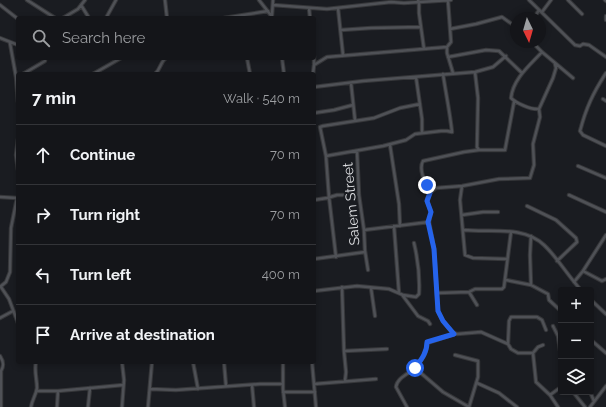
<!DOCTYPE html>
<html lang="en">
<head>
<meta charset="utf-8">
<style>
  :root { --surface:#141519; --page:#212226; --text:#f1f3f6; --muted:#9d9fa2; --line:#333438 }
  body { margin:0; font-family:Raleway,sans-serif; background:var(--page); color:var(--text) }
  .controls { position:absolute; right:12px; bottom:12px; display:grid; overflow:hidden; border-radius:4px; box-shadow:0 2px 6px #0003 }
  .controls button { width:36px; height:36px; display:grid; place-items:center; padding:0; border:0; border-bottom:1px solid var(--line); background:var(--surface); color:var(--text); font:20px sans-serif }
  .compass { position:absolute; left:510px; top:12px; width:36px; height:36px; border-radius:50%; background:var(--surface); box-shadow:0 2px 6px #0003; rotate:175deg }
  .stop { position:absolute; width:12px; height:12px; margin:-9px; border:3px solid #2563eb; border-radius:50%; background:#fff }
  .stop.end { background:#2563eb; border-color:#fff; box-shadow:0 1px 4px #0008 }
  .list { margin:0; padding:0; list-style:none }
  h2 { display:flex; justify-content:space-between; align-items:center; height:52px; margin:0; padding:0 16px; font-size:17px }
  h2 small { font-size:13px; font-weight:400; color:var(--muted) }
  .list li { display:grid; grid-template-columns:26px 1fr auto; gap:12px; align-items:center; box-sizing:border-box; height:60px; padding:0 16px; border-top:1px solid var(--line) }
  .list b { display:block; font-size:15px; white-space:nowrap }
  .list em { font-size:13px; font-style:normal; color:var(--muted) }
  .icon { flex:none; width:22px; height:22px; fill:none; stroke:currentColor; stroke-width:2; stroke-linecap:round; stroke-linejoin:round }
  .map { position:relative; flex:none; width:606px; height:407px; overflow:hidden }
  .search { position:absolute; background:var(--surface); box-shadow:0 2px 6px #0003; left:16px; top:16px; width:300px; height:44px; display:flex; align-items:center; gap:10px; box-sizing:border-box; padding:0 14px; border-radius:4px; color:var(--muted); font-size:15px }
  .panel { position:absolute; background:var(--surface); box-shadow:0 2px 6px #0003; left:16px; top:72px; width:300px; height:292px; border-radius:4px }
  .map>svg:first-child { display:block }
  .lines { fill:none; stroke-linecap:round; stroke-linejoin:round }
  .minor-casing { stroke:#36373a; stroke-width:4.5 }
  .minor { stroke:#4f5156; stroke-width:2.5 }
  .route { stroke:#2563eb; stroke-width:5 }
  .labels { text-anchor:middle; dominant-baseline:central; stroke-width:4; stroke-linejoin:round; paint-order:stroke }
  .street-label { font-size:14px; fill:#dedfe2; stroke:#1a1c21 }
</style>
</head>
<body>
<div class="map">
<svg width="606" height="407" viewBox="0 0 606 407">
  <rect width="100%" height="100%" fill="#1a1c21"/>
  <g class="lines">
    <defs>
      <path id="minor" d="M27 0 55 18
        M165 0 167 18
        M259 0 273 18
        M418 0 419 2V13L424 49
        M529 0 575 45 580 46 583 44 589 45 606 57
        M568 0 582 14
        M605 0 606 1
        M448 1 451 42 447 47V53L453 73
        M0 5 18 19
        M81 5 89 18
        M273 5 327 9 391 2 404 3 451 0
        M309 8 310 18
        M338 8 343 55
        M542 12 551 0
        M272 15 273 0
        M606 16V20
        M63 18 78 9 85 0
        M106 18 116 0
        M224 18 268 11
        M534 18 539 10
        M450 29 476 24 502 17 516 27
        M341 30 371 28 421 27
        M0 38 18 45
        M532 42 542 52 573 78
        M10 43 16 77 18 102
        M542 52C529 66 513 79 511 98 516 103 531 110 539 109L553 78 556 68 555 64
        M314 56V64
        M448 57 486 50 499 51 522 73
        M247 58 250 74
        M282 58 284 74
        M475 72 478 98 477 147 479 150H505L514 102
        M606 73C593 93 586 108 580 131L583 135 606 146
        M23 74 45 61V58
        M93 74 121 58
        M155 74C161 69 160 62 166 58
        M313 74 314 65 327 57 447 47
        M416 77 422 119V133
        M351 83 355 120
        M314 87 363 81 475 72 493 67 506 56
        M603 99 606 101
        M314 113 334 110 353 105
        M18 139 16 155 18 170
        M390 145 399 204 400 226
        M326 156 383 146 406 140 415 134 441 131H447L452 132C450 113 446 94 443 74
        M578 166 606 178
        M462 186 460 200 465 255 473 258 507 259
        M430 193C426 184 418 170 423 161L464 152 479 150
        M569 195 606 212
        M0 197 17 198
        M314 200 327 198 337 195H359
        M527 206 556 220 576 238 577 242 557 261
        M462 215 483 212H498
        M429 222 434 249 438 311 443 321 452 332 457 334 481 332 508 344 511 349 518 353H533
        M394 226 399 293
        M364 230 429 222 431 212 427 201 428 197 430 193 436 188 462 186 499 179 530 178 534 165 533 144 540 117 539 109
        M464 230C490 233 523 225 544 245 557 257 568 276 581 290
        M531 236 530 255 531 285 548 294 549 300 561 311
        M365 251 368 270
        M336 257 329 197 326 156 320 127 323 126 374 118 400 108 420 104
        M314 259 365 252 364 230 359 195 357 151
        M583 271 602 281 606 279
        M506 280 531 285
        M574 282 583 271 606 235
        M0 287 6 282 10 272 11 228 17 198
        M1 287 9 299 18 323
        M342 287 344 351 346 372 345 381
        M371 288 375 316
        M314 291 357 286 389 289 403 295 416 297 419 294C420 277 418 260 414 243
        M469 292 477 305
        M437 293 469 292 475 289H502L504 287 511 232
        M403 296 418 316 428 321 430 324
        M591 300 606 314
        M0 318 13 311
        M553 326 558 336 561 357
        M591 340 606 353
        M508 344 509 321 511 317H537L542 320 546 330
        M543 345 538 347 533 353 536 382 550 395 558 407
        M344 351 387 349
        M0 356C4 362 4 366 1 371V407
        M122 362 124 380 122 407
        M193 362 198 389
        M224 362 226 386
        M283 362V389L285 407
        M312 362 316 407
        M415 368 443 392 469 407 478 377V361L455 355
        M477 383 499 393 517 407
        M314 384 376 379
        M252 385 254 407
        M150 389 176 390 260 384H282
        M37 391H58L123 385
        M283 392H315
        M573 392 585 407
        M590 392 594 401
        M550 395 561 387
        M31 407C32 400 36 395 37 388 37 379 34 371 36 362
        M57 407 58 391
        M88 407 90 388
        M148 407 152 362
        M407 407 396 387C397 378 408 374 414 369 421 362 427 352 427 343L454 334
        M590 407 606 386"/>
    </defs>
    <use href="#minor" class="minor-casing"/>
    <use href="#minor" class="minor"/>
  </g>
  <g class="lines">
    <path class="route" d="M415 368C421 360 427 353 427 342L454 334 443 321 438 311 434 249 428 222 431 212 427 201 430 193 427 185"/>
  </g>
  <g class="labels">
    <g class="street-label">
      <text transform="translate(351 204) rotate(-95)">Salem Street</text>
    </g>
  </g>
</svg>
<div class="controls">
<button>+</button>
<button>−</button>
<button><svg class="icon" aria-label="layers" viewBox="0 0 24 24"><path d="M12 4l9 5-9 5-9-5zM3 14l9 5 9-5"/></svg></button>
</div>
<svg class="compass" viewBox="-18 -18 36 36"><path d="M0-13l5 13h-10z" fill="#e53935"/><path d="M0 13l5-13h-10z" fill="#9d9fa2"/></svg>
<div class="stop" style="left:415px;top:368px"></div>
<div class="stop end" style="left:427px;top:185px"></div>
<div class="search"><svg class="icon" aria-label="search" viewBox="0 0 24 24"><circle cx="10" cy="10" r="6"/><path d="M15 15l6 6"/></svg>Search here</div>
<section class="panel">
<h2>7 min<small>Walk · 540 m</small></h2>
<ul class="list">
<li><svg class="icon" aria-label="ahead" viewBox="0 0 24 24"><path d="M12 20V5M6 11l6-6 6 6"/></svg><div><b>Continue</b></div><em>70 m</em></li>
<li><svg class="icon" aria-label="right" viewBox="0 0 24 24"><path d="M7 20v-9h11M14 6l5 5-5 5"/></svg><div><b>Turn right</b></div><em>70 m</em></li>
<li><svg class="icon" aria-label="left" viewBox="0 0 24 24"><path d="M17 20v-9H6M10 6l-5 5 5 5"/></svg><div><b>Turn left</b></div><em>400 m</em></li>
<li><svg class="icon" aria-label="arrive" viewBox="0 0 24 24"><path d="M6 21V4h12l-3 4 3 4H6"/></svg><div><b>Arrive at destination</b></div></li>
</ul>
</section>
</div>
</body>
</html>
